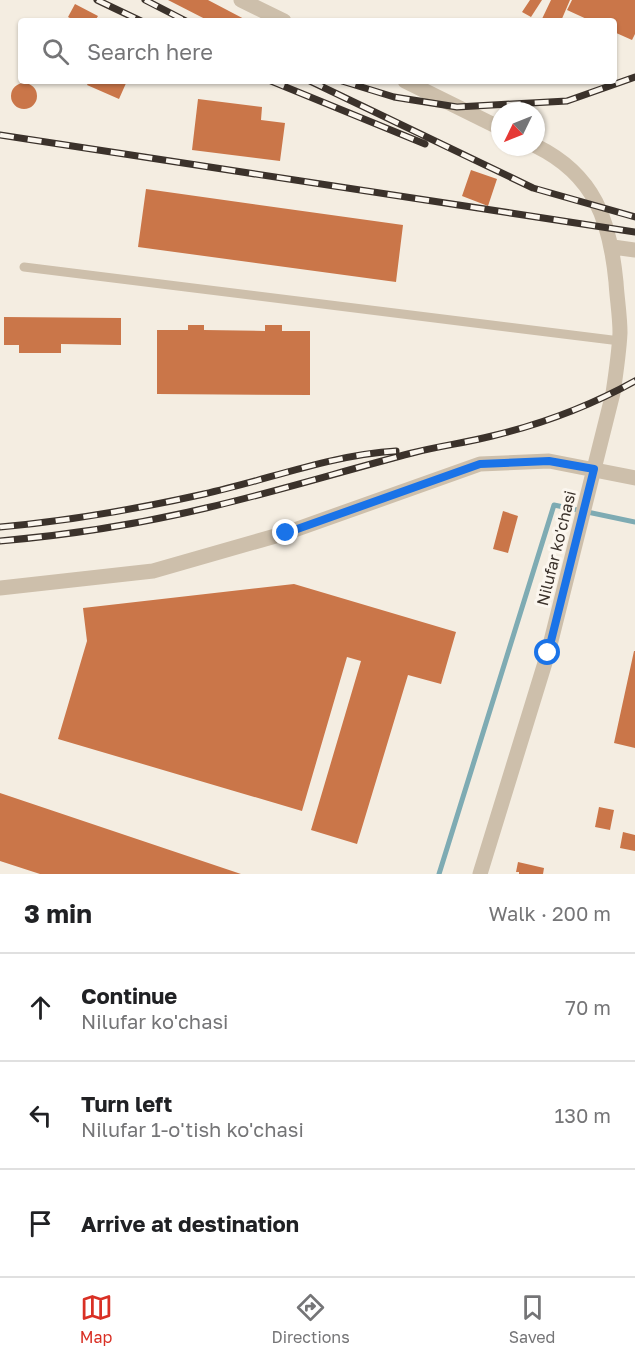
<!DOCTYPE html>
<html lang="en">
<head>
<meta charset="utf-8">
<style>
  :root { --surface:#fff; --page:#f6f6f6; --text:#202124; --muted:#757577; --line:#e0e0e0; --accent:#d93025 }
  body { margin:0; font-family:"Golos Text",sans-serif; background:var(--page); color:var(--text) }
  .compass { position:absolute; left:491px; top:102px; width:54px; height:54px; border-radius:50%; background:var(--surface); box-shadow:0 2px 4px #0004; rotate:227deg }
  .stop { position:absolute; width:18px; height:18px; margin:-14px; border:4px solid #1a73e8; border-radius:50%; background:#fff }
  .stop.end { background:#1a73e8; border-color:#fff; box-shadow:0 2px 6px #0008 }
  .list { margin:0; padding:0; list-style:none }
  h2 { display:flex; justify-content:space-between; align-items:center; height:78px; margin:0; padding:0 24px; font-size:26px }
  h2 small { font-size:20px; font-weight:400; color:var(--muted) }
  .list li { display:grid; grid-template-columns:39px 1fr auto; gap:18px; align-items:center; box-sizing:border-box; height:108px; padding:0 24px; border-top:2px solid var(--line) }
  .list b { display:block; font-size:22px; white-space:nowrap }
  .list p { margin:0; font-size:20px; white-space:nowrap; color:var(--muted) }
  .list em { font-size:20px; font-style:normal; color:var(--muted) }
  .icon { flex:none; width:33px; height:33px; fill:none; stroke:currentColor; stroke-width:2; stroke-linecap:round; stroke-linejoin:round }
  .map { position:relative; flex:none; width:635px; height:874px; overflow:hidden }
  .search { position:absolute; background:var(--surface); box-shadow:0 2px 4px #0004; left:18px; right:18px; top:18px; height:66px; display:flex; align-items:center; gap:15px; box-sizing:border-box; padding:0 21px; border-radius:6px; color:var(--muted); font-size:22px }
  .sheet { height:402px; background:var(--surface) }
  nav { display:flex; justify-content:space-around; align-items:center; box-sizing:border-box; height:84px; border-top:2px solid var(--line); background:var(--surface); font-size:16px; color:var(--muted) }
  nav a { display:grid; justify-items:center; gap:3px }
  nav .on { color:var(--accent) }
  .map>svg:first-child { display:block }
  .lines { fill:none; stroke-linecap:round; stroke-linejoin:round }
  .stream { stroke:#7eabb3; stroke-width:5 }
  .building { fill:#ca7649 }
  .lane { stroke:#cdbfab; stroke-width:9 }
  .street { stroke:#cdbfab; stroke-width:15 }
  .rail-casing { stroke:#3b322b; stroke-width:7 }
  .rail { stroke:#fbf6ee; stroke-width:4.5; stroke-dasharray:14; stroke-linecap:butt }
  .route { stroke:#1a73e8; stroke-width:8 }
  .labels { text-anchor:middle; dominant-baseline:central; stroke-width:6; stroke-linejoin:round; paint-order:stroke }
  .street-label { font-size:16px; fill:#3b322b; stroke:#fbf6ee }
</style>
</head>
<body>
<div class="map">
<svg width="635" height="874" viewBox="0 0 635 874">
  <rect width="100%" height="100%" fill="#f4ede1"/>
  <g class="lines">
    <path class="stream" d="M439 874 554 505 635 522"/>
  </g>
  <path class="building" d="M168 0H208L248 21H209Z
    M530 0H542L531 17 522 12Z
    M551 0H570L561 21H541Z
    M572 0H635V34L632 40 614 32V21H591L567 10Z
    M75 4 98 16 95 21H75L68 17Z
    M89 81H127L119 99 87 85Z
    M11 96a13 13 0 1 1 26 0a13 13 0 1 1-26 0Z
    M198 99 262 107 261 120 285 123 280 161 192 150Z
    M471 170 497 179 488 206 462 196Z
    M146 189 403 225 396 282 138 247Z
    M4 317 121 318V345L61 344V353H19V345H4Z
    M188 325H204V330L265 331V325H282V331H310V395L157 394V330H188Z
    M503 511 518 516 508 553 493 549Z
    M294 584 456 632 441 684 408 675 357 844 311 830 361 661 347 657 302 811 58 739 87 641 83 608Z
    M634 651H635V748L614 743Z
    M0 793 241 874H40L0 861Z
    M599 807 614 810 610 830 595 827Z
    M623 832 635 835V851L620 848Z
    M518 862 544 868 543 874H519V872H516Z"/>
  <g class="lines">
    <path class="lane" d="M24 267 620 341"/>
    <path class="street" d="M241 0 284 21
      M405 81 500 128
      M613 247 635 250
      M0 588 153 571 286 533 480 464 549 461 635 478
      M480 874 548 653 613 393C616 373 619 353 620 333 620 316 617 299 616 282 610 221 595 175 536 146"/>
    <defs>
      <path id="rail" d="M97 0 141 21
        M145 0 186 21
        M271 81 425 144
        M310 81 533 188 635 217
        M342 81 394 97 457 107 567 101 635 77
        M0 135 635 232
        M0 527C68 521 137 509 204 494 268 480 330 455 396 451
        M0 541C69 535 139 524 206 508 275 492 343 471 412 453 438 446 465 443 492 436 542 424 590 406 635 381"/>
    </defs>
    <use href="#rail" class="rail-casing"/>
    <use href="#rail" class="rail"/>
  </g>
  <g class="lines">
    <path class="route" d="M286 533 480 464 549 461 594 469 548 653"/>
  </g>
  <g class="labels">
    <g class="street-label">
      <text transform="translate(556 548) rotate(-76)">Nilufar ko'chasi</text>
    </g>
  </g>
</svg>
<svg class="compass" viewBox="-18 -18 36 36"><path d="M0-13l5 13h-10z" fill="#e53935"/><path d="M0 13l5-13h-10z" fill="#757577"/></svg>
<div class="stop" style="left:548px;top:653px"></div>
<div class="stop end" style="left:286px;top:533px"></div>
<div class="search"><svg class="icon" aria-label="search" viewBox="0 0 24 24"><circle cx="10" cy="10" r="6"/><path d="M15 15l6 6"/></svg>Search here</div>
</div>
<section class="sheet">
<h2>3 min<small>Walk · 200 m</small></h2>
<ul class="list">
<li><svg class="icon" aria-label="ahead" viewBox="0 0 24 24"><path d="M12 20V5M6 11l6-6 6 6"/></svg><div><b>Continue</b><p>Nilufar ko'chasi</p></div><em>70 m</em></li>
<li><svg class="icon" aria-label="left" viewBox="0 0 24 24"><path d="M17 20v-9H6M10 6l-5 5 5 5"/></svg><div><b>Turn left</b><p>Nilufar 1-o'tish ko'chasi</p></div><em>130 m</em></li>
<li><svg class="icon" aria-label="arrive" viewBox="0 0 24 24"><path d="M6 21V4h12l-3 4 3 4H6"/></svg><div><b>Arrive at destination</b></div></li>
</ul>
</section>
<nav>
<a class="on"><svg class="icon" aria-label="map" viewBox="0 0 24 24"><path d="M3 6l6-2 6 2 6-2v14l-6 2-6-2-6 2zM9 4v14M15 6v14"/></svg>Map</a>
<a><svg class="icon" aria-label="directions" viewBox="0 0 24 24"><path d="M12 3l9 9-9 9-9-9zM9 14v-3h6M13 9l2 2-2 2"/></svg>Directions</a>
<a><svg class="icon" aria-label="saved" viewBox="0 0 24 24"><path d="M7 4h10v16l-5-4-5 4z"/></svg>Saved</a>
</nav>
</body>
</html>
